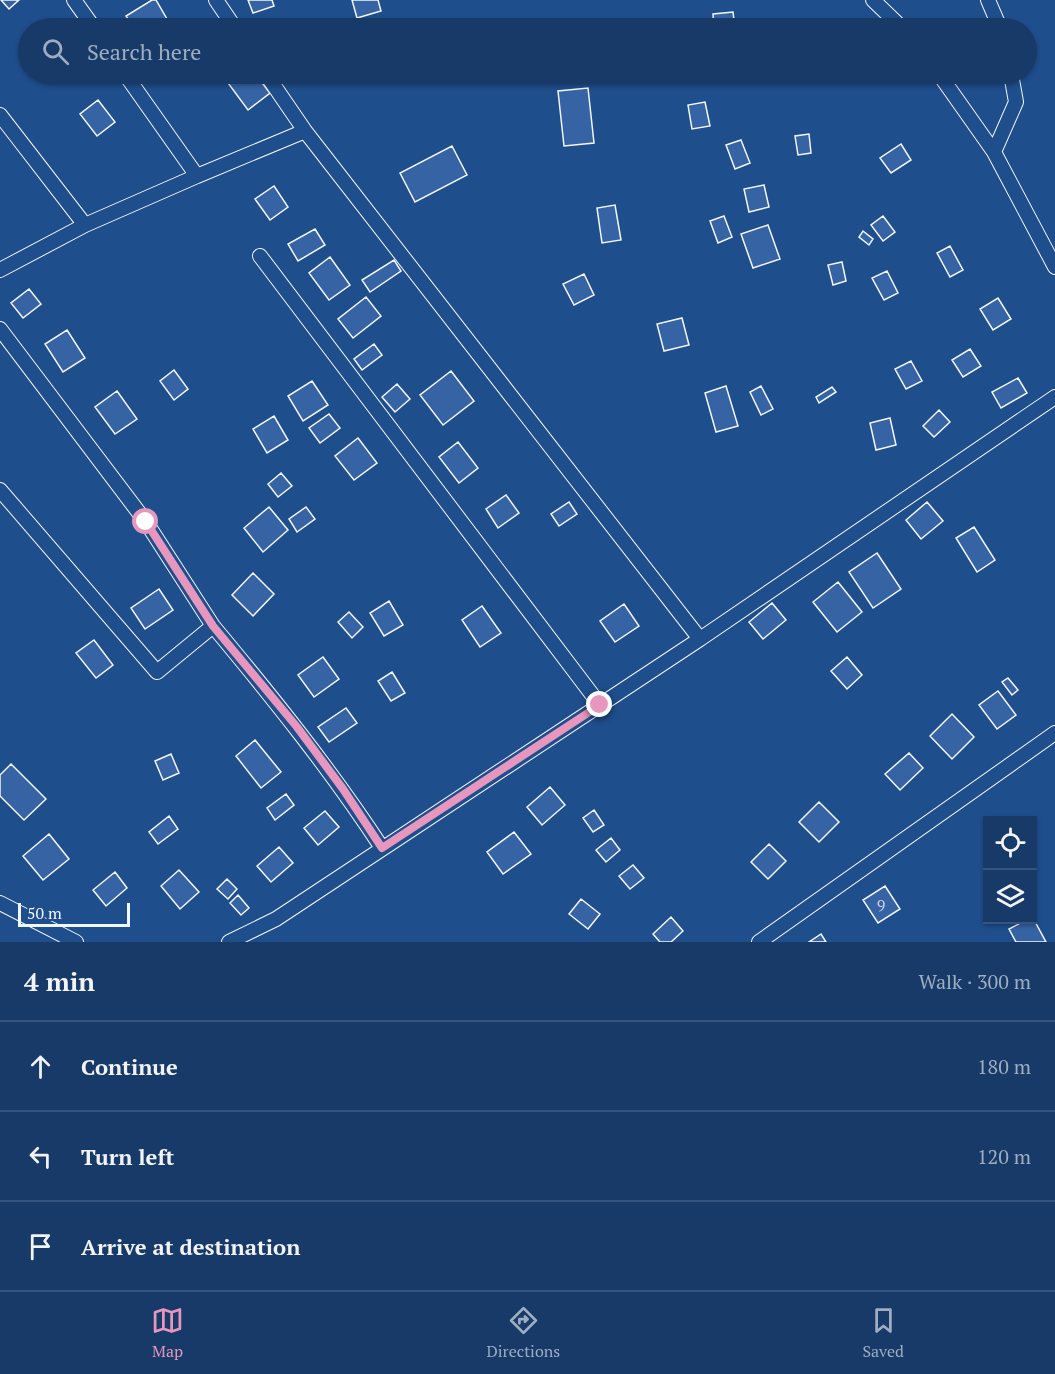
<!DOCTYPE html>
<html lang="en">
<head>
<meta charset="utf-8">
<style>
  :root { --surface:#173a69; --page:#244571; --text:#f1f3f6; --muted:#9eadc0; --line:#36547d; --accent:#e797bd }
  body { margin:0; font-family:"PT Serif",serif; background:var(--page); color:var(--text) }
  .controls { position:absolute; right:18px; bottom:18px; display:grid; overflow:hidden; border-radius:0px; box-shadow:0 2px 4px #0004 }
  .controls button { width:54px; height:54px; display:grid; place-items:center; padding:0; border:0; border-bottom:2px solid var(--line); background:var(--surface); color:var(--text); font:30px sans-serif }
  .scale { position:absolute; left:18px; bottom:15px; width:112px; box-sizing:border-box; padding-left:6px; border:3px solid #f2f6ff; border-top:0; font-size:16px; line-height:21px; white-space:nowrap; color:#f2f6ff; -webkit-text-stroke:4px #1f4e8c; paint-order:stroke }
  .stop { position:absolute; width:18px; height:18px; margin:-14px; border:4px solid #e797bd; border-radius:50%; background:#fff }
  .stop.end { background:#e797bd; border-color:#fff; box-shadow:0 2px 6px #0008 }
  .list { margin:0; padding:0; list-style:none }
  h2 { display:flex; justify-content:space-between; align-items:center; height:78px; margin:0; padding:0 24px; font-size:26px }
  h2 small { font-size:20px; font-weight:400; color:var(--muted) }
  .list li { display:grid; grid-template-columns:39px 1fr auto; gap:18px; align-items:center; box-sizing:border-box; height:90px; padding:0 24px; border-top:2px solid var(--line) }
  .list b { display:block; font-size:22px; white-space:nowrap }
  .list em { font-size:20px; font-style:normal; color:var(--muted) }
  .icon { flex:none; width:33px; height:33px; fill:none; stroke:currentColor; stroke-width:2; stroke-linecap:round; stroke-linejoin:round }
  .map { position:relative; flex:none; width:1055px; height:942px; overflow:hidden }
  .search { position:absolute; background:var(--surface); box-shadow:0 2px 4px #0004; left:18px; right:18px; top:18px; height:66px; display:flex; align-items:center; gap:15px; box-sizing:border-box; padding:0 21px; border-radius:33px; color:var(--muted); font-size:22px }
  .sheet { height:348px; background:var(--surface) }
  nav { display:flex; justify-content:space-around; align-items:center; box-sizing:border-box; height:84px; border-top:2px solid var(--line); background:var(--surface); font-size:16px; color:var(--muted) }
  nav a { display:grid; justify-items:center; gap:3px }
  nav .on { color:var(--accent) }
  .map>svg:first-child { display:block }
  .building { fill:#3563a3; stroke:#f2f6ff; stroke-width:1.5 }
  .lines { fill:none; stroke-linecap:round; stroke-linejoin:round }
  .street-casing { stroke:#f2f6ff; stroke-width:16 }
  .street { stroke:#1f4e8c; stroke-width:14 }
  .route { stroke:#e797bd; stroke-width:8 }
  .labels { text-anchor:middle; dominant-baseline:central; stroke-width:4.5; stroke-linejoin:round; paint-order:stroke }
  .number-label { font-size:16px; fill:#c3d1e8 }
</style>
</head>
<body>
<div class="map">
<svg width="1055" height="942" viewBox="0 0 1055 942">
  <rect width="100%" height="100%" fill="#1f4e8c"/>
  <path class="building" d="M1 0H19L9 9Z
    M152 0H156L171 26 166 28H134L126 16Z
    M248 0H272L274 6 253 13Z
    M352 0H378L381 11 357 18Z
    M733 12 735 28H714L713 14Z
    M240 74H255L270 93 248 110 228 83Z
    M967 74H982L983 77 967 78Z
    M588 88 594 143 564 146 558 91Z
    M98 100 115 122 97 136 80 114Z
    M705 102 710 126 692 129 688 105Z
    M809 134 811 153 798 155 795 136Z
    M741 140 750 163 735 169 726 145Z
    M901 144 911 160 891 173 880 158Z
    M452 146 467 175 415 202 400 173Z
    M764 185 769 207 749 212 744 189Z
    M274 186 288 207 270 220 255 199Z
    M615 205 621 240 602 243 597 208Z
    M724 216 732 237 718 243 710 221Z
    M883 216 895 232 883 241 871 225Z
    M768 225 780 259 753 268 741 234Z
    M315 229 325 245 298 261 288 244Z
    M863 231 873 239 869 245 859 237Z
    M950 246 963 270 950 277 937 253Z
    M330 257 350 285 329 300 309 273Z
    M394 260 401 271 370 292 362 280Z
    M842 262 846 281 833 285 828 265Z
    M887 271 898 293 884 300 872 278Z
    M584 274 594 295 574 305 563 284Z
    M29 289 41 304 23 318 11 303Z
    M366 297 381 316 353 338 338 319Z
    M998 298 1011 319 993 330 980 309Z
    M682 318 689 345 664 351 657 324Z
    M67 330 85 358 63 372 45 344Z
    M374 344 382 355 362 370 354 359Z
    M970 349 981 366 963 377 952 360Z
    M911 361 922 381 906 389 895 369Z
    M174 370 188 389 174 400 160 381Z
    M451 371 474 401 443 425 420 395Z
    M1018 378 1027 393 1001 408 992 392Z
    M312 381 328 405 303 421 288 396Z
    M397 384 410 399 395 412 382 397Z
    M726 386 738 426 716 432 705 393Z
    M761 386 773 409 761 415 750 392Z
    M832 387 836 392 819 403 816 397Z
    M117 391 137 419 115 434 95 407Z
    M939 410 950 422 934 437 923 426Z
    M329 414 340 428 320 443 309 428Z
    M274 416 288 440 267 453 253 429Z
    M890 418 896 445 876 450 870 423Z
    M358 438 377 463 354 480 335 456Z
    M458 442 478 468 459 483 439 457Z
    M281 473 292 486 278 497 268 484Z
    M506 495 519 513 498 528 486 509Z
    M569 502 577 514 559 526 551 514Z
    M927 502 943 521 921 539 906 520Z
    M269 507 288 530 263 552 244 528Z
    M306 507 315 519 297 532 289 519Z
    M974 527 995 560 977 572 956 538Z
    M877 553 901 589 873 608 849 572Z
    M253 573 274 594 253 616 232 595Z
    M838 582 862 612 837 632 813 602Z
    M159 589 173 610 145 629 131 608Z
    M389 601 403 625 384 636 370 613Z
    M772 603 786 620 763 639 749 622Z
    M624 604 639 626 615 642 600 621Z
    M482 606 501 633 480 647 462 620Z
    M349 612 363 627 352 638 338 622Z
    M94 640 113 665 96 678 76 653Z
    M323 657 339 679 314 697 298 675Z
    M847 657 862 675 847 689 831 671Z
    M392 672 405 693 391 701 378 681Z
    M1008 678 1018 690 1012 695 1002 682Z
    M998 691 1016 715 997 729 979 705Z
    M346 708 357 723 329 742 318 727Z
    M952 714 974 737 952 759 930 736Z
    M255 740 281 772 261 788 236 756Z
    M909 753 923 768 900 790 885 774Z
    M171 754 179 773 163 780 155 761Z
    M11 764 46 799 24 820 0 796V775Z
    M550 787 565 805 542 825 527 807Z
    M286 794 294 805 275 820 267 808Z
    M819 802 839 822 819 842 799 822Z
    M594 810 604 825 593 832 583 818Z
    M325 811 339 827 318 845 304 828Z
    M169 816 178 829 158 844 149 832Z
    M514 832 531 854 503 874 487 852Z
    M49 834 69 859 43 880 23 856Z
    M611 838 620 850 606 862 596 850Z
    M769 844 786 861 768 879 751 862Z
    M279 847 293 863 271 882 257 866Z
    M633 865 644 878 630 889 619 876Z
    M179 870 199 892 180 909 161 886Z
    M115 872 127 888 106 906 93 890Z
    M227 879 237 889 228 899 217 889Z
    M885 886 900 909 878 923 863 900Z
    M238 895 249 908 241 915 230 903Z
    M581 899 600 914 588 929 569 914Z
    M1032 916 1046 942H1016L1009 929 1026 920H1032Z
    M671 917 683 931 671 942H660L653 934Z
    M821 934 826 942H809Z"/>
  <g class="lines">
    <defs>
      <path id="street" d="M74 0 94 28
        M216 0 235 28
        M873 0 902 28
        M988 0 1000 28
        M125 74 197 176 305 131 700 639 1055 397
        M266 74 305 131
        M939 74 994 152
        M1011 74 1016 102 994 152 1055 267
        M0 115 85 225
        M260 256 600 705
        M0 270 85 225 197 176
        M0 329 146 522 213 626
        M0 490 157 672 213 626C273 698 331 770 382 848
        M0 903 76 942
        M229 942 276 919 700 639
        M759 942 1055 733"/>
    </defs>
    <use href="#street" class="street-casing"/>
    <use href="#street" class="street"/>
  </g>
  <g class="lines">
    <path class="route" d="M146 522 213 626 297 727 343 789 382 848 600 705"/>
  </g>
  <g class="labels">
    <g class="number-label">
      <text x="881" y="905">9</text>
    </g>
  </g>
</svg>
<div class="controls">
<button><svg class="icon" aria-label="locate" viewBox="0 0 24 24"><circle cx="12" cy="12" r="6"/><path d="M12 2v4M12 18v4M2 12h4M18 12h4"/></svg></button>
<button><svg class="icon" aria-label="layers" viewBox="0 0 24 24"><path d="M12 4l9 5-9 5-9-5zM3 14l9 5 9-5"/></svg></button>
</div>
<div class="scale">50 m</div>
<div class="stop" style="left:146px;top:522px"></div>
<div class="stop end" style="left:600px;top:705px"></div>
<div class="search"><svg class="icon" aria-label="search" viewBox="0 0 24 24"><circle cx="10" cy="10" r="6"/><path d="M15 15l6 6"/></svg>Search here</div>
</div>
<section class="sheet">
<h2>4 min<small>Walk · 300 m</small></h2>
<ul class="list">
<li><svg class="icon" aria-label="ahead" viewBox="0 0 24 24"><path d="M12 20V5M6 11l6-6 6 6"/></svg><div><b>Continue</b></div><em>180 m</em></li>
<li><svg class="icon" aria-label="left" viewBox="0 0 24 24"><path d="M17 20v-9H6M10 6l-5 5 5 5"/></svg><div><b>Turn left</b></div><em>120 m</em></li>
<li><svg class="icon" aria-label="arrive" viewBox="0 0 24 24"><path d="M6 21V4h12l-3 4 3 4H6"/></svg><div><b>Arrive at destination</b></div></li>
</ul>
</section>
<nav>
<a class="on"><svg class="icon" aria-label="map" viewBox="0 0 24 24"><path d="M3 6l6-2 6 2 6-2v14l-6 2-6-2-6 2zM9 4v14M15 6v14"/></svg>Map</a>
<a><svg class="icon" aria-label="directions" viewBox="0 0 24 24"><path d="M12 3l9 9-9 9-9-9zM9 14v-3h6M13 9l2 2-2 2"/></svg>Directions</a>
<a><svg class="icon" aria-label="saved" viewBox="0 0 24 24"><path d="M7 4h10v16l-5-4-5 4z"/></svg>Saved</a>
</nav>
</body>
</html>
